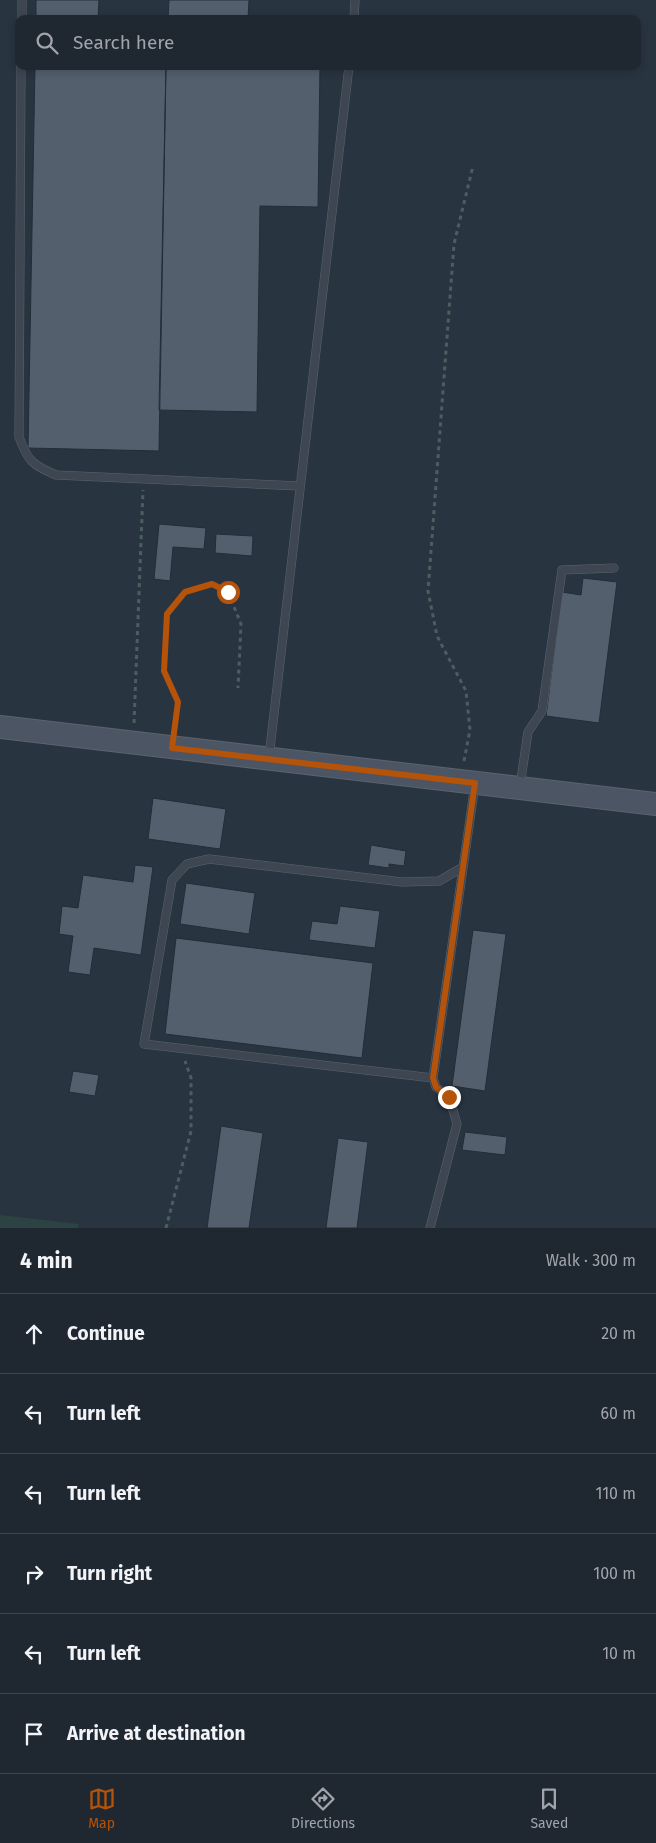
<!DOCTYPE html>
<html lang="en">
<head>
<meta charset="utf-8">
<style>
  :root { --surface:#1f2731; --page:#2c333d; --text:#f1f3f6; --muted:#a1a5ab; --line:#3c444d; --accent:#b45309 }
  body { margin:0; font-family:"Fira Sans",sans-serif; background:var(--page); color:var(--text) }
  .stop { position:absolute; width:15px; height:15px; margin:-11px; border:4px solid #b45309; border-radius:50%; background:#fff }
  .stop.end { background:#b45309; border-color:#fff; box-shadow:0 1px 5px #0008 }
  .list { margin:0; padding:0; list-style:none }
  h2 { display:flex; justify-content:space-between; align-items:center; height:65px; margin:0; padding:0 20px; font-size:21px }
  h2 small { font-size:16px; font-weight:400; color:var(--muted) }
  .list li { display:grid; grid-template-columns:32px 1fr auto; gap:15px; align-items:center; box-sizing:border-box; height:80px; padding:0 20px; border-top:1px solid var(--line) }
  .list b { display:block; font-size:19px; white-space:nowrap }
  .list em { font-size:16px; font-style:normal; color:var(--muted) }
  .icon { flex:none; width:28px; height:28px; fill:none; stroke:currentColor; stroke-width:2; stroke-linecap:round; stroke-linejoin:round }
  .map { position:relative; flex:none; width:656px; height:1228px; overflow:hidden }
  .search { position:absolute; background:var(--surface); box-shadow:0 2px 8px #0003; left:15px; right:15px; top:15px; height:55px; display:flex; align-items:center; gap:12px; box-sizing:border-box; padding:0 18px; border-radius:10px; color:var(--muted); font-size:19px }
  .sheet { height:545px; background:var(--surface) }
  nav { display:flex; justify-content:space-around; align-items:center; box-sizing:border-box; height:70px; border-top:1px solid var(--line); background:var(--surface); font-size:14px; color:var(--muted) }
  nav a { display:grid; justify-items:center; gap:2px }
  nav .on { color:var(--accent) }
  .map>svg:first-child { display:block }
  .green { fill:#2c4243 }
  .building { fill:#545f6e; stroke:#232d38 }
  .lines { fill:none; stroke-linecap:round; stroke-linejoin:round }
  .service-casing { stroke:#5b646e; stroke-width:9 }
  .secondary-casing { stroke:#5b646e; stroke-width:24 }
  .path { stroke:#4b5f61; stroke-width:3; stroke-dasharray:4 4; stroke-linecap:butt }
  .service { stroke:#3d4651; stroke-width:8 }
  .secondary { stroke:#4b5564; stroke-width:22 }
  .route { stroke:#b45309; stroke-width:6 }
</style>
</head>
<body>
<div class="map">
<svg width="656" height="1228" viewBox="0 0 656 1228">
  <rect width="100%" height="100%" fill="#293441"/>
  <path class="green" d="M0 1215 79 1224 78 1228H0Z"/>
  <path class="building" d="M36 0H99L98 19H36Z
    M169 0H249L248 19H168Z
    M35 66H166L159 451 28 448Z
    M166 66H320L318 207 260 206 257 412 159 410Z
    M159 524 206 528 204 549 173 547 170 581 154 579Z
    M216 534 253 536 252 556 215 553Z
    M583 578 617 582 599 723 546 716 562 592 581 595Z
    M153 798 226 809 220 849 148 839Z
    M371 845 406 851 404 866 389 864V868L368 865Z
    M135 865 153 867 141 955 94 948 90 975 68 972 73 936 59 934 62 906 78 908 83 875 133 882Z
    M186 883 255 893 249 934 180 924Z
    M340 906 380 911 375 948 309 940 312 921 337 924Z
    M473 930 506 934 485 1091 452 1086Z
    M176 938 373 963 362 1058 165 1034Z
    M73 1071 99 1075 95 1096 69 1092Z
    M221 1126 263 1133 249 1228H207Z
    M465 1132 507 1137 505 1155 462 1150Z
    M338 1138 368 1142 357 1228H326Z"/>
  <g class="lines">
    <defs>
      <path id="service" d="M22 19V0
        M354 19 355 0
        M21 66 19 437C28 461 32 465 56 475L300 486
        M269 757 349 66
        M520 786 528 732 542 711 562 570 614 568
        M433 1078 144 1044 172 880 187 864 209 859 402 882 439 881 463 867
        M430 1228 457 1124 449 1097 436 1087 433 1078 475 784"/>
      <path id="secondary" d="M0 727 656 804"/>
    </defs>
    <use href="#service" class="service-casing"/>
    <use href="#secondary" class="secondary-casing"/>
    <path class="path" d="M134 723 143 490
      M175 728 178 702 164 671 167 614 185 592 212 584 228 592 241 624 238 688
      M464 761 470 730 466 691 437 636 428 591 454 244 473 166
      M166 1228 191 1131V1078L185 1061"/>
    <use href="#service" class="service"/>
    <use href="#secondary" class="secondary"/>
  </g>
  <g class="lines">
    <path class="route" d="M228 592 212 584 185 592 167 614 164 671 178 702 172 748 475 783 433 1078 436 1087 449 1097"/>
  </g>
</svg>
<div class="stop" style="left:228px;top:592px"></div>
<div class="stop end" style="left:449px;top:1097px"></div>
<div class="search"><svg class="icon" aria-label="search" viewBox="0 0 24 24"><circle cx="10" cy="10" r="6"/><path d="M15 15l6 6"/></svg>Search here</div>
</div>
<section class="sheet">
<h2>4 min<small>Walk · 300 m</small></h2>
<ul class="list">
<li><svg class="icon" aria-label="ahead" viewBox="0 0 24 24"><path d="M12 20V5M6 11l6-6 6 6"/></svg><div><b>Continue</b></div><em>20 m</em></li>
<li><svg class="icon" aria-label="left" viewBox="0 0 24 24"><path d="M17 20v-9H6M10 6l-5 5 5 5"/></svg><div><b>Turn left</b></div><em>60 m</em></li>
<li><svg class="icon" aria-label="left" viewBox="0 0 24 24"><path d="M17 20v-9H6M10 6l-5 5 5 5"/></svg><div><b>Turn left</b></div><em>110 m</em></li>
<li><svg class="icon" aria-label="right" viewBox="0 0 24 24"><path d="M7 20v-9h11M14 6l5 5-5 5"/></svg><div><b>Turn right</b></div><em>100 m</em></li>
<li><svg class="icon" aria-label="left" viewBox="0 0 24 24"><path d="M17 20v-9H6M10 6l-5 5 5 5"/></svg><div><b>Turn left</b></div><em>10 m</em></li>
<li><svg class="icon" aria-label="arrive" viewBox="0 0 24 24"><path d="M6 21V4h12l-3 4 3 4H6"/></svg><div><b>Arrive at destination</b></div></li>
</ul>
</section>
<nav>
<a class="on"><svg class="icon" aria-label="map" viewBox="0 0 24 24"><path d="M3 6l6-2 6 2 6-2v14l-6 2-6-2-6 2zM9 4v14M15 6v14"/></svg>Map</a>
<a><svg class="icon" aria-label="directions" viewBox="0 0 24 24"><path d="M12 3l9 9-9 9-9-9zM9 14v-3h6M13 9l2 2-2 2"/></svg>Directions</a>
<a><svg class="icon" aria-label="saved" viewBox="0 0 24 24"><path d="M7 4h10v16l-5-4-5 4z"/></svg>Saved</a>
</nav>
</body>
</html>
